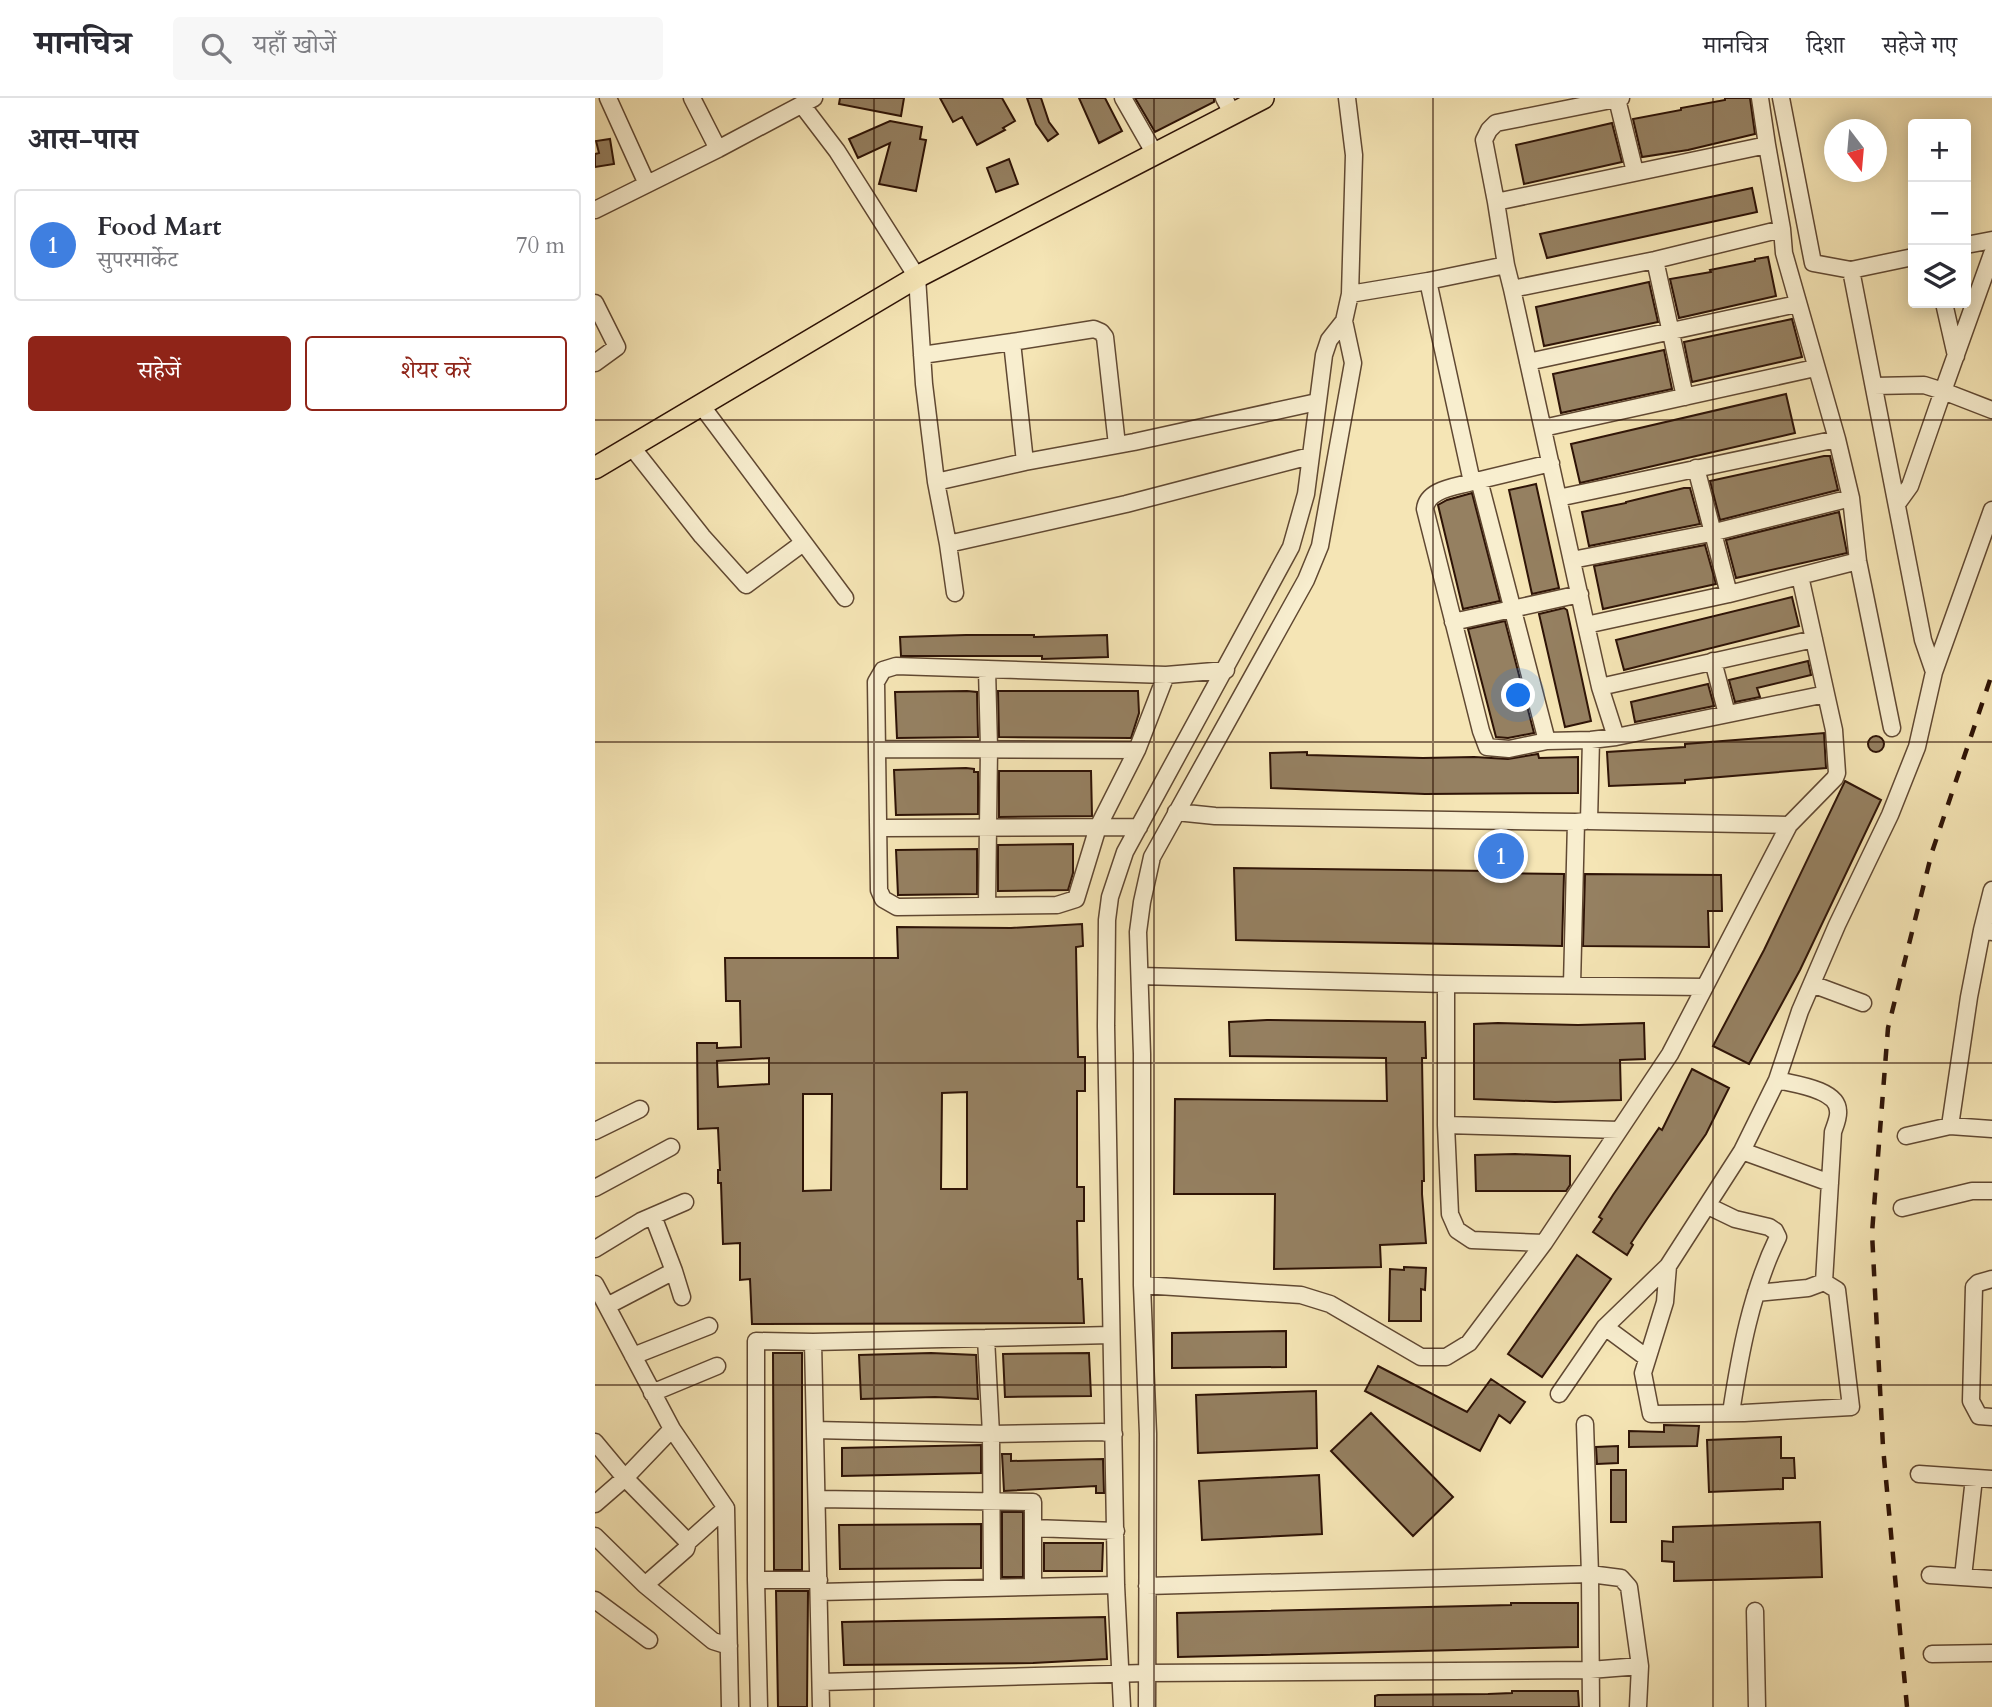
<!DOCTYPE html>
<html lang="hi">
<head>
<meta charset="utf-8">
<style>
  :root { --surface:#fff; --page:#f7f7f7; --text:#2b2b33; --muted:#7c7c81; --line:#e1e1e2; --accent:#8f2418 }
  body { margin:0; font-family:Cardo,"Noto Serif Devanagari",serif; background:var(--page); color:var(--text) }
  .controls { position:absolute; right:21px; top:21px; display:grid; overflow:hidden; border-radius:7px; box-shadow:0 4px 18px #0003 }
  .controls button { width:63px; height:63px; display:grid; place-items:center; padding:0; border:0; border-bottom:2px solid var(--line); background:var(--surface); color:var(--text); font:35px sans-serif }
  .compass { position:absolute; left:1229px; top:21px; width:63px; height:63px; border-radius:50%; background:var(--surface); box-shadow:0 4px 18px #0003; rotate:164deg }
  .you { position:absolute; left:924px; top:598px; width:24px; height:24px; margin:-18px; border:5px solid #fff; border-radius:50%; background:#1a73e8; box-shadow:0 0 0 10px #1a73e833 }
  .badge { display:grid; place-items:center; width:46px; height:46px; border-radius:50%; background:var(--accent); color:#fff; font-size:23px; font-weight:700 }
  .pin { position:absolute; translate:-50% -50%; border:4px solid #fff; box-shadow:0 2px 7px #0006 }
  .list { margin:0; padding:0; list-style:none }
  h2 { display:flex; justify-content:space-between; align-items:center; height:91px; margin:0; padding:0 28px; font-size:30px }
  h2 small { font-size:23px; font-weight:400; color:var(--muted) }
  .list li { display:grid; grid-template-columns:46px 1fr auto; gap:21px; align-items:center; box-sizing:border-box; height:112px; margin:0 14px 14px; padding:0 14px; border:2px solid var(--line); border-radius:7px }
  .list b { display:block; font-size:26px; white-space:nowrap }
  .list p { margin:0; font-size:23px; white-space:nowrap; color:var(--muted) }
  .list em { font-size:23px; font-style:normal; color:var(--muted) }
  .actions { display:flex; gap:14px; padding:21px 28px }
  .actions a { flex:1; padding:16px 0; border:2px solid var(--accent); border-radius:7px; text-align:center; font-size:24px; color:var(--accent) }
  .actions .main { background:var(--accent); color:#fff }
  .icon { flex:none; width:38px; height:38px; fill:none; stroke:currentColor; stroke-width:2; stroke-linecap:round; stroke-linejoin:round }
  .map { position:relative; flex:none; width:1397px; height:1609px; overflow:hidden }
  header { display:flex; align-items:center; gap:42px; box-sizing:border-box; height:98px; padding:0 35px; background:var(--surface); border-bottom:2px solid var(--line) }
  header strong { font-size:33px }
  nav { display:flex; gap:38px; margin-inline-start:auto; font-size:24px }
  .search { width:490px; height:63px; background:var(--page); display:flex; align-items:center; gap:18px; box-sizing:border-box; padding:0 24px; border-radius:7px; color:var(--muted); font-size:26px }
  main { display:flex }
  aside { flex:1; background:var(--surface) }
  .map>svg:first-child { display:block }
  .building { fill:#958061; stroke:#2e1306; stroke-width:2; fill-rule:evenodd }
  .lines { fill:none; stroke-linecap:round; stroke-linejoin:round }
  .minor-casing { stroke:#604832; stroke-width:19 }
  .major-casing { stroke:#2e1306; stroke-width:24 }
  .minor { stroke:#f8eecf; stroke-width:16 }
  .major { stroke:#f5e5b5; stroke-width:21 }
  .rail { stroke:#2e1306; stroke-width:4.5; stroke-dasharray:12 12; stroke-linecap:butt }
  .grid { fill:none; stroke:#2e1306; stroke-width:2; stroke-opacity:0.55 }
</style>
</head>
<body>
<header>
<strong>मानचित्र</strong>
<div class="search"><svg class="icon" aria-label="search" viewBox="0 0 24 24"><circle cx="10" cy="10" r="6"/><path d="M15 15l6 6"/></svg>यहाँ खोजें</div>
<nav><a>मानचित्र</a><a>दिशा</a><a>सहेजे गए</a></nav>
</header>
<main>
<aside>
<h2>आस-पास<small></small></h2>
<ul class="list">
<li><span class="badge" style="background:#3f7fe0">1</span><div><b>Food Mart</b><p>सुपरमार्केट</p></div><em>70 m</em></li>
</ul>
<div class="actions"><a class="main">सहेजें</a><a>शेयर करें</a></div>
</aside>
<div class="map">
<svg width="1397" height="1609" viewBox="0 0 1397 1609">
  <rect width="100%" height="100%" fill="#f5e5b5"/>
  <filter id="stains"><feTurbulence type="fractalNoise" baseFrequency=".00286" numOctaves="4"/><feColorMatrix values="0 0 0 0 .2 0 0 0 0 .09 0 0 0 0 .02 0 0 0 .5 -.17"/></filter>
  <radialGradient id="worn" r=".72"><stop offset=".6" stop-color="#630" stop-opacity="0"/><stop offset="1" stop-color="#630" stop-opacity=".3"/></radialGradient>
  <path class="building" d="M245 0H309L306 18 244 6Z
    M345 0H407L420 23 408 30 410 32 382 47 367 19 358 24Z
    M432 0H446L454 24 463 36 453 43 441 26Z
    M484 0H510L527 33 504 45Z
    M540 0H619V4L560 34Z
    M1130 0H1155L1160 36 1093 52 1047 59 1038 21 1086 12V10L1130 2Z
    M295 23 327 29 325 41 331 42 321 93 284 86 295 45 263 60 254 41Z
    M1017 25 1027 64 929 86 921 47Z
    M15 41 19 66 0 69V56L4 55 1 43Z
    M414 61 423 86 401 94 392 70Z
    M1157 90 1162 114 952 160 945 136Z
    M1173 159 1181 198 1084 220 1075 181 1116 174 1115 172 1160 163V161Z
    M1054 184 1063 224 949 248 941 209Z
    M1197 221 1207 259 1097 284 1089 244Z
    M1069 252 1077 291 966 315 958 276Z
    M1191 296 1200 335 985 385 976 346Z
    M1229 358H1235L1243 392 1125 422 1115 383Z
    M941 386 964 490 937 496 914 392Z
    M1089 390H1095L1105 426 994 448 987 414 1031 405V404Z
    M877 395 905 503 868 511 843 407 852 402Z
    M1244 414 1252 455 1141 480 1131 442Z
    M1110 447 1121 486 1008 511 999 468Z
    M1197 499 1204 528 1029 572 1021 542Z
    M969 510 972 512 996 623 970 629 944 516Z
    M910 523 939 635 913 640 901 639 873 531Z
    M371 537H439V539L512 537 513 559 447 561V558H306L305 539Z
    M1213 563 1216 577 1162 590 1165 599 1140 604 1134 582Z
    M1113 586 1119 608 1040 624 1036 604Z
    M372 593 382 594 383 639 302 640 300 594Z
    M403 593H543L544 615 536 640 404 639Z
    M1229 635 1231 670 1090 682V685L1014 688 1012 654 1090 649V646Z
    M1273 646a8 8 0 1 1 16 0a8 8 0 1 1-16 0Z
    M712 654V657L828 660 879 659 913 661 943 656 944 660 983 659V695L830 696 676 690 675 655Z
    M371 670 379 671V674H383V716L301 717 299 672Z
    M404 673H496L497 718 404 719Z
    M1250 683 1286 702 1205 872 1154 966 1118 948 1169 852Z
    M478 746V775L473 792 403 793V747Z
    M382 751V796L303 797 301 752Z
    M639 770 899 773V775L969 776 967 848 641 842Z
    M990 776 1126 777 1127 813H1113L1114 849 988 848Z
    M487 826 488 848 481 849 483 959H490V993H482V1089H489V1123H482L483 1181H487L489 1225 157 1226 155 1181 145 1182V1145L128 1146 126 1085H123V1072H125L123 1030 103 1031 102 945H122V950L146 949 145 903H131L130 860H303L302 829 416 830ZM174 960V986L123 989 122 963ZM372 994V1091H346L347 995ZM208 996H237L236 1092 208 1093Z
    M672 922 830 924 831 960H827L829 1083H827V1096L831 1145 785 1147 786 1169 679 1171 680 1096H579L580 1001 792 1003 791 960 635 958 634 924Z
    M903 925 983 927 1049 925 1050 961 1025 962 1026 1002 960 1004 879 1001V926Z
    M1097 971 1134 990 1111 1036 1052 1121 1036 1145 1038 1147 1032 1157 998 1134 1007 1121 1004 1119 1018 1097 1064 1030 1067 1032Z
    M920 1056 975 1058V1087L971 1093H881L880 1057Z
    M982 1157 1016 1181 947 1279 913 1256Z
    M809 1169 831 1170 830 1192 826 1191V1223H794L795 1171 809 1172Z
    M691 1233V1269L577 1270V1235Z
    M178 1255H207V1472H179Z
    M336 1255 381 1257 383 1301 340 1299 266 1301 264 1257Z
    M494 1255 496 1298 410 1299 408 1256Z
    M783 1268 872 1314 896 1281 930 1304 915 1325 904 1317 885 1353 770 1293Z
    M721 1293 722 1350 603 1355 601 1297Z
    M776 1315 858 1399 818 1438 736 1353Z
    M1069 1327 1104 1328 1102 1348 1034 1349V1333L1069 1334Z
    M1186 1339V1360H1199L1200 1380H1188V1391L1114 1394 1112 1342Z
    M386 1347V1375L247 1378V1350Z
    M1023 1348V1365L1002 1366 1001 1349Z
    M407 1356H416V1363L508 1361 509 1395H501V1388L409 1393Z
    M1016 1372H1031V1424H1016Z
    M724 1377 727 1436 607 1442 604 1383Z
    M407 1414H428V1479H407Z
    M1225 1424 1227 1479 1079 1483V1464L1067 1463V1443L1078 1444V1429Z
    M386 1426V1470L245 1471 244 1427Z
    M449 1445H508L507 1473H449Z
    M181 1493H213L212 1609H183Z
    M916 1505H983V1549L583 1559 582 1515 916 1507Z
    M510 1519 512 1561 438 1565 249 1567 247 1524Z
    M917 1593H983L984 1609H780V1598L783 1597 893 1596 917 1595Z"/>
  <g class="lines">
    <defs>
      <path id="minor" d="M13 0 52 86
        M97 0 123 51
        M528 0 560 56
        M629 0 637 15
        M1165 0 1172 47
        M1186 0 1218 165 1256 172
        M1022 1 1040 74
        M207 7 242 53 322 179 329 286 341 384 353 446 360 495
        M901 104 889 42 894 32 901 25 1026 0
        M0 112 123 51 219 0
        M1371 147 1397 142
        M1060 162 1090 299
        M911 167 901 104 1172 47 1187 131
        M833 183 877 384 956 365
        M917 191 991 527 1134 496 1263 463
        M755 196 833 183 911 167 917 191 1060 162 1187 131 1189 155 1242 341 1256 400 1263 463 1297 630
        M0 205 22 249 0 265
        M1349 205 1361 258
        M327 257 417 244
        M933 264 1202 206
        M1279 288 1329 287 1348 293 1397 156
        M106 307 250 500
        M948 330 1220 270
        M36 348 107 438 151 487 208 445
        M430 364 417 244 499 231 506 234 510 239 522 347
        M1101 370 1134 496
        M884 382 952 643
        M341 384 430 364 539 344 722 304
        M963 400 1242 341
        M1302 406 1315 388 1348 293 1397 312
        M353 446 531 406 715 358
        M977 462 1116 435 1256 400
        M1205 478 1231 596
        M858 524 985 496
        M991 527 1005 589 1021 639
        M1118 563 1132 616
        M392 571 394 650 392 807
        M1339 574 1397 412
        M571 577 542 652 503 729 481 801 462 807 302 809 288 801 284 792 281 584 288 572 301 568 571 577 631 572
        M1005 589 1219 541
        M996 642 994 723 1194 727
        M283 651 542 652
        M581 714 620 718 981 724
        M285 730 544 729
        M1387 832 1397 792
        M545 878 851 886 1110 889
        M851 886V1027L855 1116 862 1132 877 1142 949 1145
        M1217 886 1268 905
        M977 887 981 724 991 723
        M1182 982C1198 986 1243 991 1243 1013 1244 1019 1240 1028 1238 1034L1229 1184 1242 1192 1256 1309 1149 1315 1056 1316 1048 1275 1070 1204 1073 1168 1147 1053Z
        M1182 982 1205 913 1242 827 1295 717 1322 649 1339 574 1328 542 1256 172 1318 159
        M851 1027 1024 1032
        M1355 1028 1374 899 1387 832 1397 834
        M0 1033 45 1011
        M1311 1038 1355 1028 1397 1031
        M1147 1053 1235 1085
        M0 1090 76 1049
        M1113 1108 1140 1121 1174 1129 1180 1133 1183 1139C1156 1195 1145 1255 1136 1315
        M1307 1110 1377 1093H1397
        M0 1151 46 1123 90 1104
        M79 1173 87 1199
        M1397 1181 1383 1185 1379 1189 1376 1303 1384 1318 1397 1319
        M0 1186 77 1331
        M547 1187 706 1197 735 1206 826 1259H851L874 1245 949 1145 1075 956 1194 727 1240 680 1242 675 1239 632 1231 596 1021 639 996 642 952 643 914 651 892 649 886 633 830 411C832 391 861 389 877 384
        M1161 1195 1213 1190 1229 1184
        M12 1208 79 1173 58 1118
        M391 1240 396 1336 397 1490
        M218 1244 161 1243V1482H224
        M38 1258 114 1228
        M1052 1260 1010 1229 1073 1168
        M57 1295 122 1268
        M964 1296 1010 1229
        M990 1326 995 1476 1026 1480 1034 1489 1045 1568 1043 1609
        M220 1332 396 1336 507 1334 519 1336
        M0 1344 30 1380 93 1444 131 1410 135 1609
        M1324 1376 1397 1381
        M222 1401 438 1404V1489
        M0 1406 30 1380 77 1331 131 1410
        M438 1430 521 1433
        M0 1438 50 1487 91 1451 93 1444
        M1335 1477 1397 1481
        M1368 1479 1379 1380
        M161 1482 164 1609
        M50 1487 118 1543 134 1548
        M552 1488 995 1476 996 1609
        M224 1494 521 1487
        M0 1502 54 1542
        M1160 1513 1162 1609
        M1337 1556 1397 1555
        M226 1584 551 1575 995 1572 1045 1568
        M226 1609 218 1244 516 1237
        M527 1609 521 1487 511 928 512 822 515 799 530 754 696 449 711 396 729 257 734 242 749 223
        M552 1609 553 1336 547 1187V956L543 834 547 804 557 759 711 482 725 448 758 265 749 223 755 196 759 57 752 0"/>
      <path id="major" d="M0 370 322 179 668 0"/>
    </defs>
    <use href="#minor" class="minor-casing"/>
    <use href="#major" class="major-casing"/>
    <use href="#minor" class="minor"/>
    <use href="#major" class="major"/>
    <path class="rail" d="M1312 1609 1288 1349 1277 1135 1293 930 1337 754 1397 576"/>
  </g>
  <path class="grid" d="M279 0V1609M559 0V1609M838 0V1609M1118 0V1609M0 322H1397M0 644H1397M0 965H1397M0 1287H1397"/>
  <rect width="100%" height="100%" filter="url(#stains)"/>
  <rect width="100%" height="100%" fill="url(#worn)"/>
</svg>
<div class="controls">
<button>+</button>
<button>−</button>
<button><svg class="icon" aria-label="layers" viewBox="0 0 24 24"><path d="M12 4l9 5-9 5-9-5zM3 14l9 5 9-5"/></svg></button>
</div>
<svg class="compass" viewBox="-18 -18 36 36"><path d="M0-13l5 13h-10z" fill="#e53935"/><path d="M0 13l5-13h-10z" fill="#7c7c81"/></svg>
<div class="you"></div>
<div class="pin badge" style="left:906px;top:758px;background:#3f7fe0">1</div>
</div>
</main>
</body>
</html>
